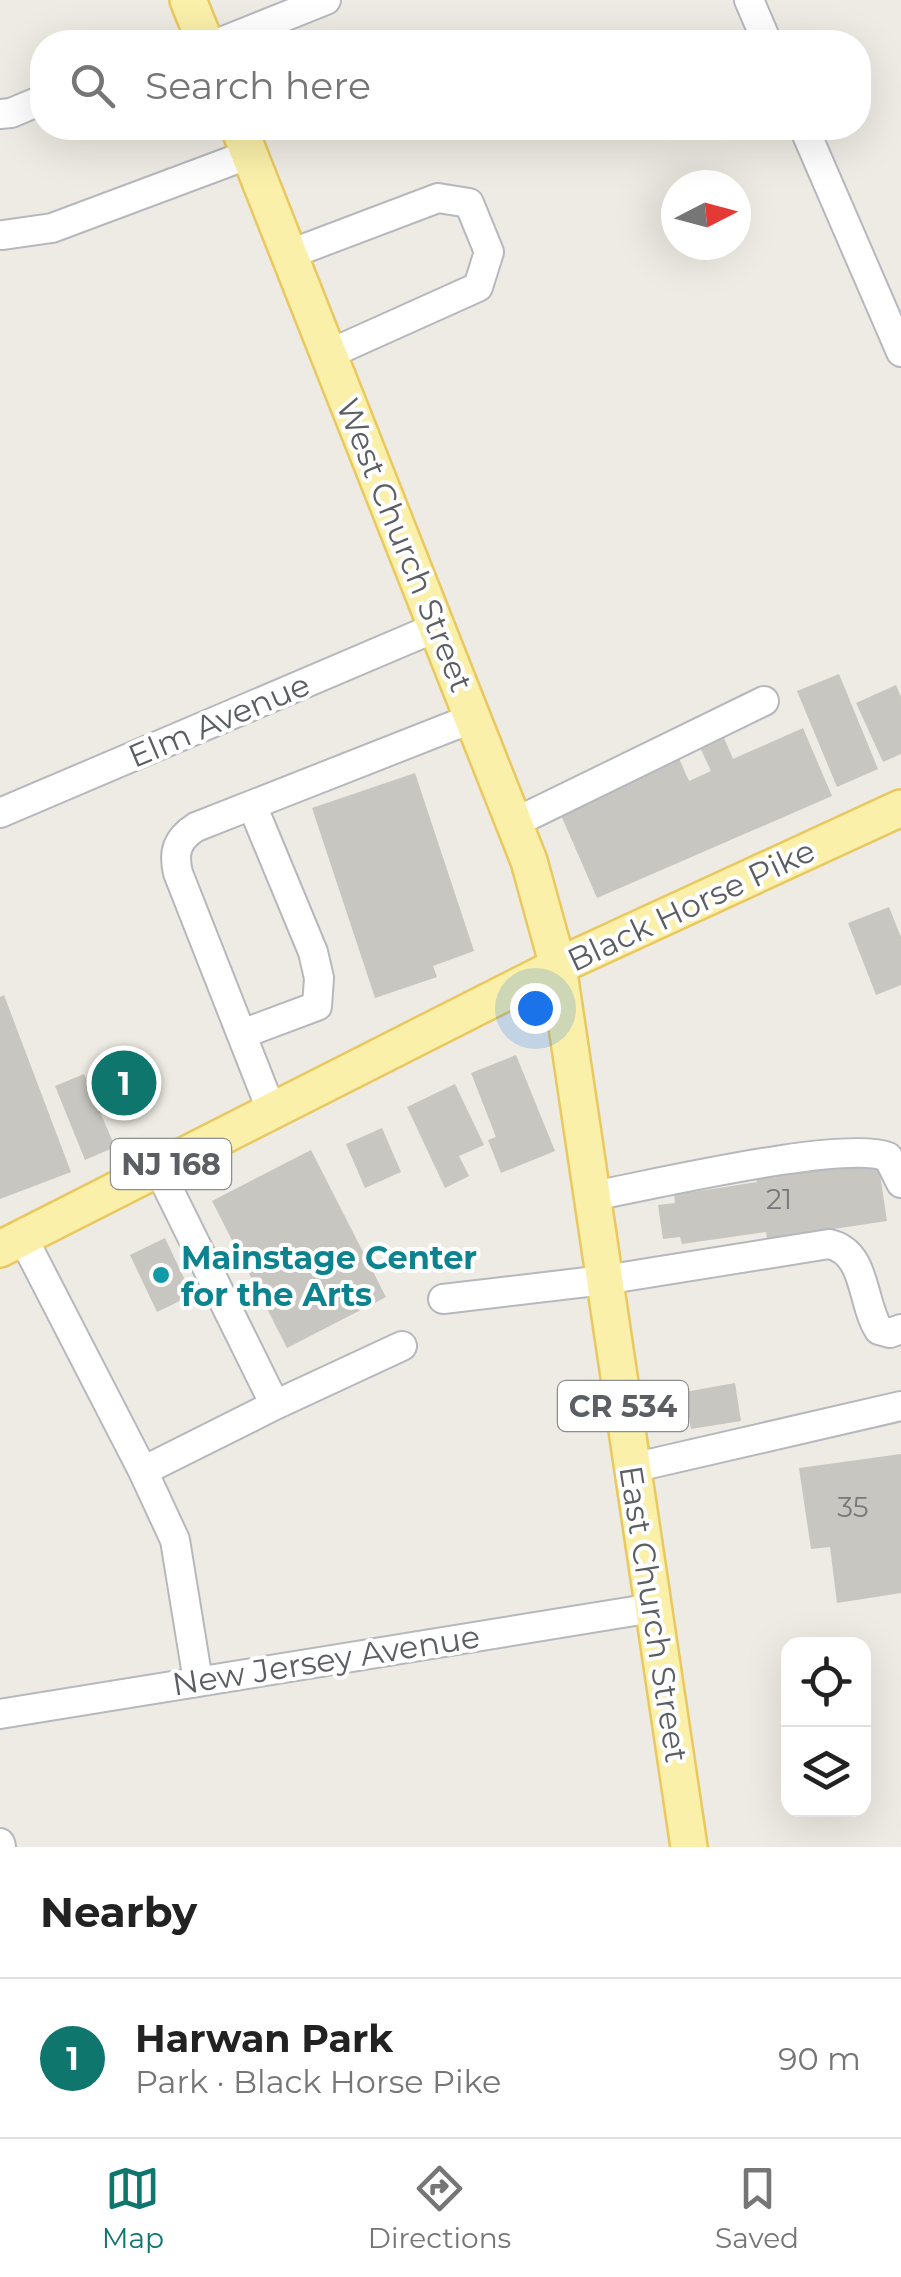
<!DOCTYPE html>
<html lang="en">
<head>
<meta charset="utf-8">
<style>
  :root { --surface:#fff; --page:#f6f6f6; --text:#222; --muted:#767676; --line:#e0e0e0; --accent:#0f766e }
  body { margin:0; font-family:Montserrat,sans-serif; background:var(--page); color:var(--text) }
  .controls { position:absolute; right:30px; bottom:30px; display:grid; overflow:hidden; border-radius:20px; box-shadow:0 10px 40px #0002 }
  .controls button { width:90px; height:90px; display:grid; place-items:center; padding:0; border:0; border-bottom:2px solid var(--line); background:var(--surface); color:var(--text); font:50px sans-serif }
  .compass { position:absolute; left:661px; top:170px; width:90px; height:90px; border-radius:50%; background:var(--surface); box-shadow:0 10px 40px #0002; rotate:84deg }
  .you { position:absolute; left:535px; top:1008px; width:35px; height:35px; margin:-25px; border:8px solid #fff; border-radius:50%; background:#1a73e8; box-shadow:0 0 0 15px #1a73e833 }
  .badge { display:grid; place-items:center; width:65px; height:65px; border-radius:50%; background:var(--accent); color:#fff; font-size:32px; font-weight:700 }
  .pin { position:absolute; translate:-50% -50%; border:5px solid #fff; box-shadow:0 2px 10px #0006 }
  .list { margin:0; padding:0; list-style:none }
  h2 { display:flex; justify-content:space-between; align-items:center; height:130px; margin:0; padding:0 40px; font-size:42px }
  h2 small { font-size:32px; font-weight:400; color:var(--muted) }
  .list li { display:grid; grid-template-columns:65px 1fr auto; gap:30px; align-items:center; box-sizing:border-box; height:160px; padding:0 40px; border-top:2px solid var(--line) }
  .list b { display:block; font-size:38px; white-space:nowrap }
  .list p { margin:0; font-size:32px; white-space:nowrap; color:var(--muted) }
  .list em { font-size:32px; font-style:normal; color:var(--muted) }
  .icon { flex:none; width:55px; height:55px; fill:none; stroke:currentColor; stroke-width:2; stroke-linecap:round; stroke-linejoin:round }
  .map { position:relative; flex:none; width:901px; height:1847px; overflow:hidden }
  .search { position:absolute; background:var(--surface); box-shadow:0 10px 40px #0002; left:30px; right:30px; top:30px; height:110px; display:flex; align-items:center; gap:25px; box-sizing:border-box; padding:0 35px; border-radius:40px; color:var(--muted); font-size:38px }
  .sheet { height:290px; background:var(--surface) }
  nav { display:flex; justify-content:space-around; align-items:center; box-sizing:border-box; height:140px; border-top:2px solid var(--line); background:var(--surface); font-size:28px; color:var(--muted) }
  nav a { display:grid; justify-items:center; gap:5px }
  nav .on { color:var(--accent) }
  .map>svg:first-child { display:block }
  .building { fill:#c8c6c0 }
  .lines { fill:none; stroke-linecap:round; stroke-linejoin:round }
  .minor-casing { stroke:#b5b8bc; stroke-width:32 }
  .major-casing { stroke:#e9c85f; stroke-width:40 }
  .minor { stroke:#fff; stroke-width:28 }
  .major { stroke:#faf0aa; stroke-width:35 }
  .culture-dot { fill:#0f9aa8; stroke:#fff; stroke-width:4 }
  .labels { text-anchor:middle; dominant-baseline:central; stroke-width:8; stroke-linejoin:round; paint-order:stroke }
  .number-label { font-size:28px; fill:#76787a }
  .shield { fill:#fff; stroke:#8c8e91; stroke-width:2.5 }
  .shield-label { font-size:30px; font-weight:bold; fill:#5b5e62 }
  .street-label { font-size:32px; fill:#5b5e62; stroke:#fff }
  .culture-label { font-size:32px; font-weight:bold; fill:#0d838f; stroke:#fff; text-anchor:start }
</style>
</head>
<body>
<div class="map">
<svg width="901" height="1847" viewBox="0 0 901 1847">
  <rect width="100%" height="100%" fill="#edebe3"/>
  <path class="building" d="M839 674 878 769 837 787 797 691Z
    M896 685 901 697V754L883 762 856 703Z
    M803 728 832 796 597 898 557 806 677 754 689 781 711 771 697 741 721 731 733 759Z
    M415 773 474 951 433 966 437 977 375 998 312 808Z
    M889 907 901 937V985L876 995 848 923Z
    M4 995 71 1172 0 1199V997Z
    M516 1055 555 1151 501 1173 488 1140 496 1137 471 1073Z
    M84 1074 115 1147 85 1160 55 1086Z
    M455 1084 484 1145 459 1156 469 1176 445 1188 407 1107Z
    M382 1128 401 1172 365 1188 346 1144Z
    M311 1150 386 1297 287 1348 212 1201Z
    M877 1154 887 1221 767 1239 766 1232 682 1244 680 1237 663 1239 658 1205 675 1203 674 1195 757 1182 756 1173Z
    M165 1238 192 1295 157 1312 130 1255Z
    M735 1383 741 1421 691 1429 685 1392Z
    M901 1454V1593L837 1603 830 1547 811 1549 799 1468Z"/>
  <g class="lines">
    <defs>
      <path id="minor" d="M749 0 767 42
        M221 42 326 0
        M0 114 11 113 42 100
        M804 128 901 352
        M3 235 52 228 250 154
        M290 254 438 198 469 203 489 252 478 287 329 354
        M0 813 437 627
        M514 823 764 701
        M242 1034 317 1006 319 978 313 952 252 805
        M272 1112 178 873C173 852 177 839 196 827L473 718
        M592 1196C648 1186 845 1139 888 1157L901 1183
        M23 1238 143 1471 275 1405 159 1170
        M443 1299 604 1280 829 1244C867 1252 861 1302 879 1330L890 1333 901 1329
        M275 1405 402 1346
        M632 1468 901 1406
        M143 1471 175 1540 198 1681
        M0 1714 653 1608
        M0 1843 1 1847"/>
      <path id="major" d="M188 0 205 42
        M239 128 529 861 558 966 689 1847
        M0 1249 558 966 901 808"/>
    </defs>
    <use href="#minor" class="minor-casing"/>
    <use href="#major" class="major-casing"/>
    <use href="#minor" class="minor"/>
    <use href="#major" class="major"/>
  </g>
  <circle class="culture-dot" cx="161" cy="1275" r="10"/>
  <g class="labels">
    <g class="number-label">
      <text x="779" y="1199">21</text>
      <text x="853" y="1507">35</text>
    </g>
    <g class="shield">
      <rect x="111" y="1139" width="120" height="50" rx="8"/>
      <rect x="558" y="1381" width="130" height="50" rx="8"/>
    </g>
    <g class="shield-label">
      <text x="171" y="1164">NJ 168</text>
      <text x="623" y="1406">CR 534</text>
    </g>
    <g class="street-label">
      <text transform="translate(405 545) rotate(68)">West Church Street</text>
      <text transform="translate(219 720) rotate(-23)">Elm Avenue</text>
      <text transform="translate(691 905) rotate(-25)">Black Horse Pike</text>
      <text transform="translate(654 1614) rotate(81)">East Church Street</text>
      <text transform="translate(326 1660) rotate(-9)">New Jersey Avenue</text>
    </g>
    <g class="culture-label">
      <text x="181" y="1257">Mainstage Center<tspan x="181" dy="37">for the Arts</tspan></text>
    </g>
  </g>
</svg>
<div class="controls">
<button><svg class="icon" aria-label="locate" viewBox="0 0 24 24"><circle cx="12" cy="12" r="6"/><path d="M12 2v4M12 18v4M2 12h4M18 12h4"/></svg></button>
<button><svg class="icon" aria-label="layers" viewBox="0 0 24 24"><path d="M12 4l9 5-9 5-9-5zM3 14l9 5 9-5"/></svg></button>
</div>
<svg class="compass" viewBox="-18 -18 36 36"><path d="M0-13l5 13h-10z" fill="#e53935"/><path d="M0 13l5-13h-10z" fill="#767676"/></svg>
<div class="you"></div>
<div class="pin badge" style="left:124px;top:1083px">1</div>
<div class="search"><svg class="icon" aria-label="search" viewBox="0 0 24 24"><circle cx="10" cy="10" r="6"/><path d="M15 15l6 6"/></svg>Search here</div>
</div>
<section class="sheet">
<h2>Nearby<small></small></h2>
<ul class="list">
<li><span class="badge">1</span><div><b>Harwan Park</b><p>Park · Black Horse Pike</p></div><em>90 m</em></li>
</ul>
</section>
<nav>
<a class="on"><svg class="icon" aria-label="map" viewBox="0 0 24 24"><path d="M3 6l6-2 6 2 6-2v14l-6 2-6-2-6 2zM9 4v14M15 6v14"/></svg>Map</a>
<a><svg class="icon" aria-label="directions" viewBox="0 0 24 24"><path d="M12 3l9 9-9 9-9-9zM9 14v-3h6M13 9l2 2-2 2"/></svg>Directions</a>
<a><svg class="icon" aria-label="saved" viewBox="0 0 24 24"><path d="M7 4h10v16l-5-4-5 4z"/></svg>Saved</a>
</nav>
</body>
</html>
